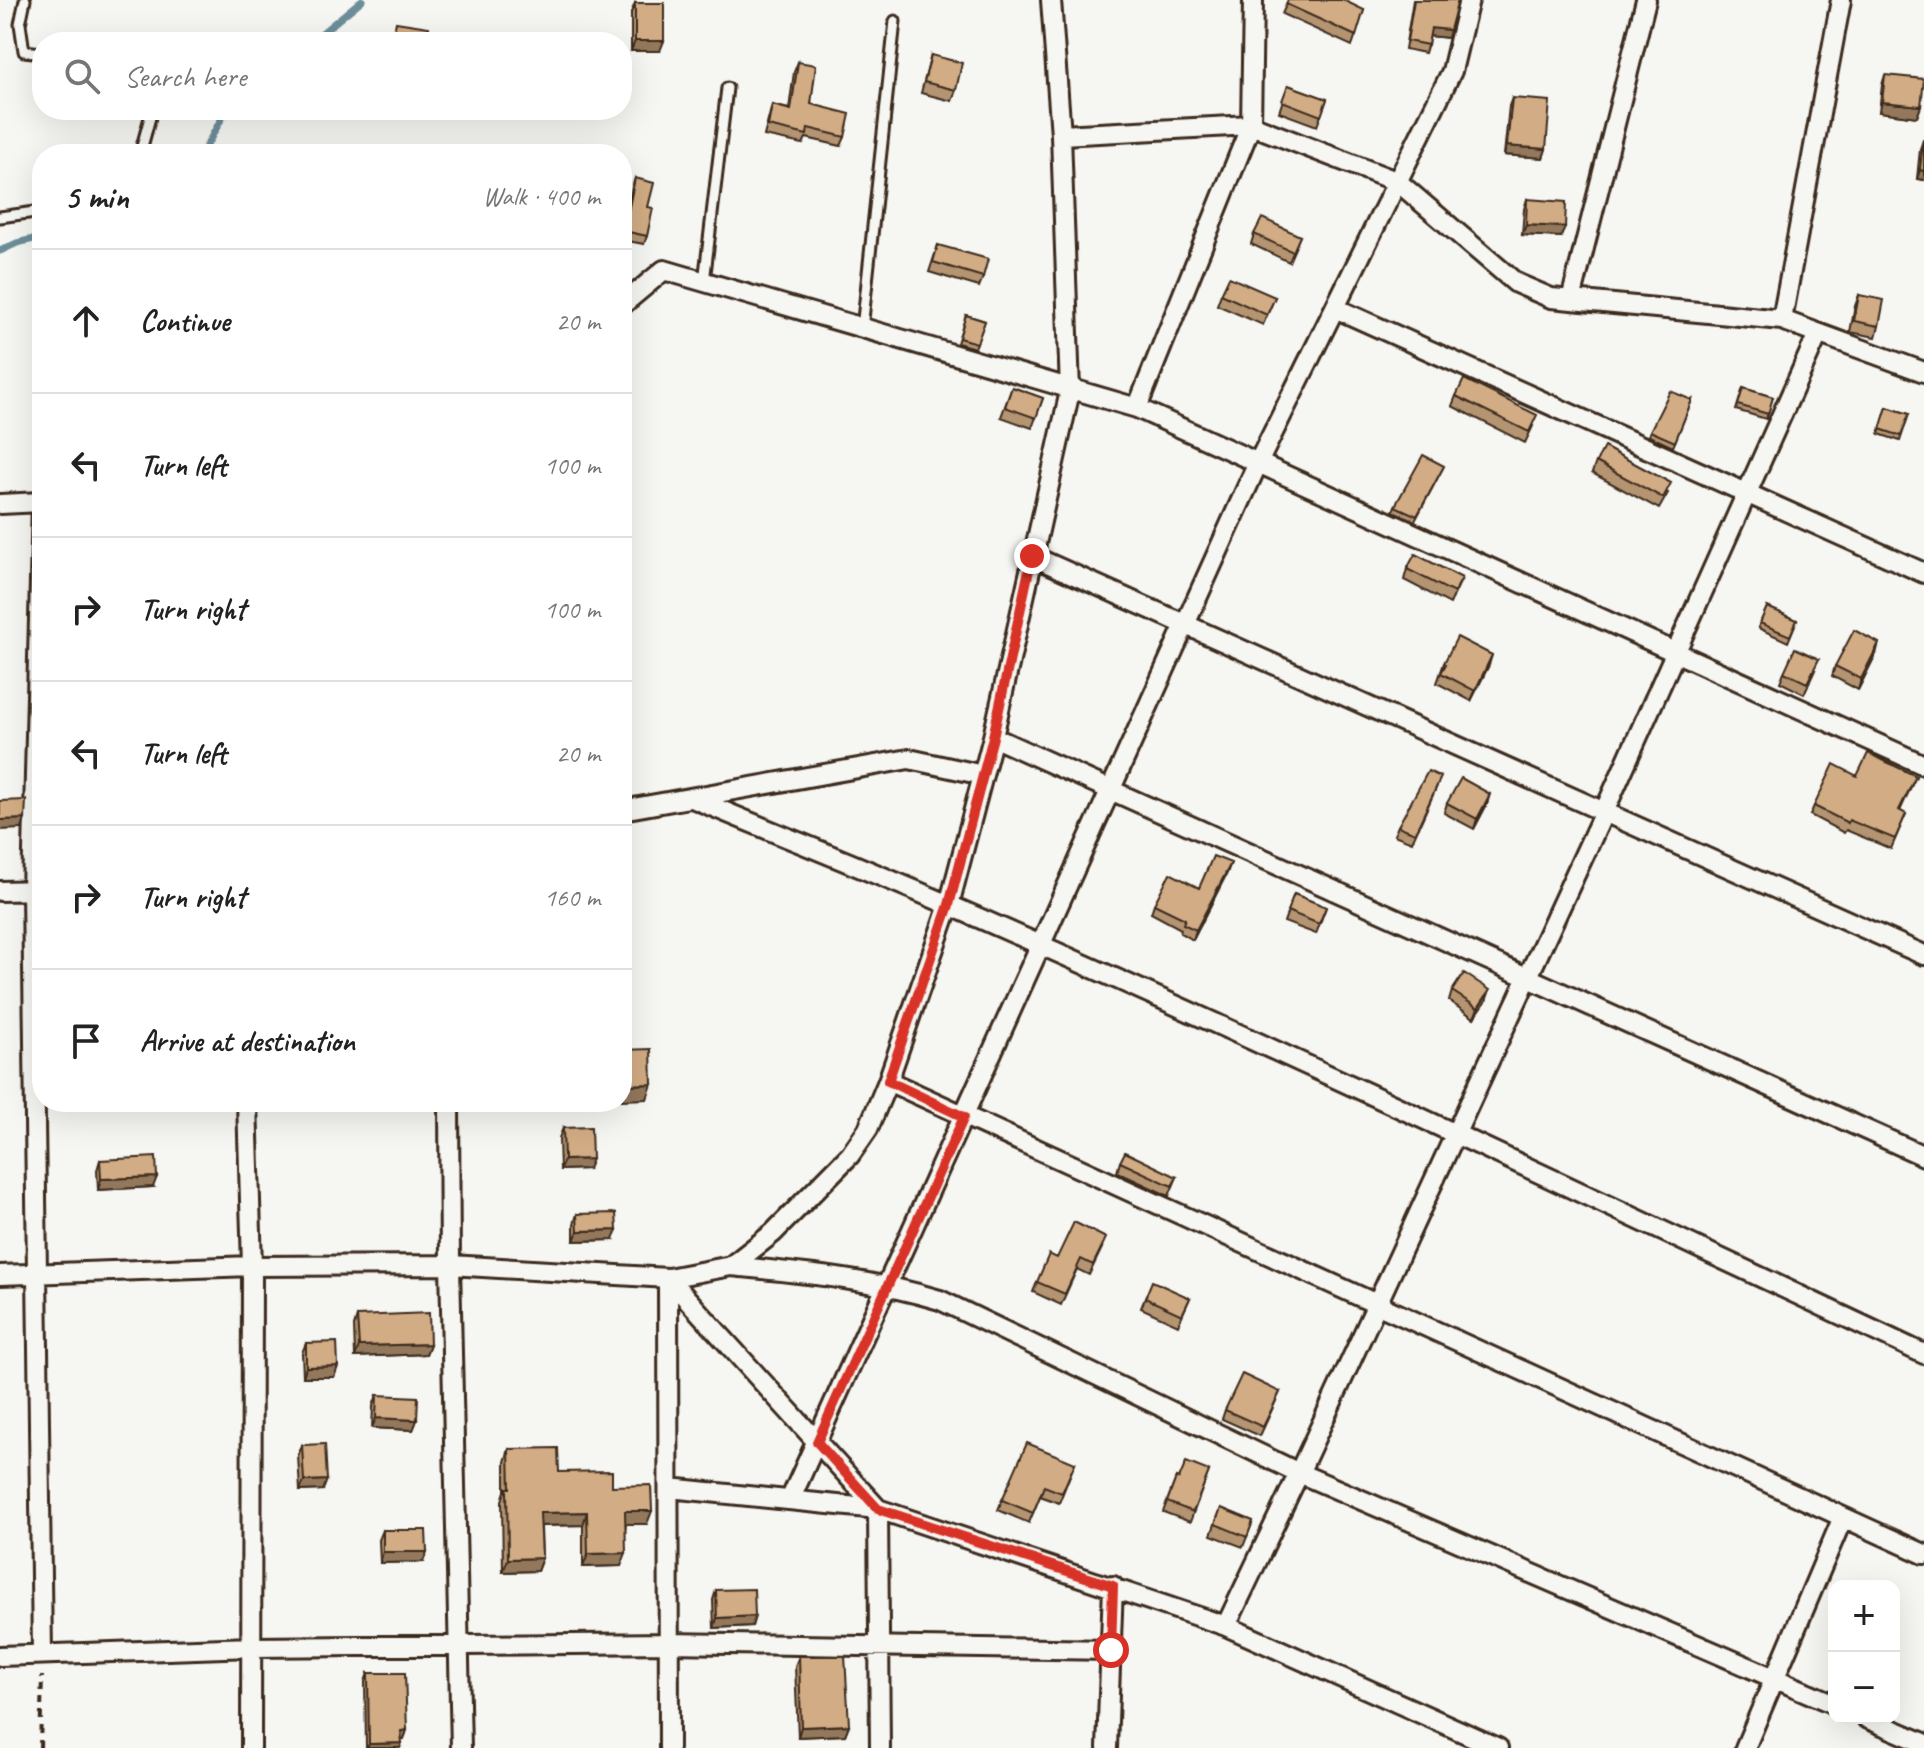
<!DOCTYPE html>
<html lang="en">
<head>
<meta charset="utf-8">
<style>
  :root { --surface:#fff; --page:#f6f6f6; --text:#222; --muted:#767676; --line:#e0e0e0 }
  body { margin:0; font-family:Caveat,sans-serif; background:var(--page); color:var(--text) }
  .controls { position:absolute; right:24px; bottom:24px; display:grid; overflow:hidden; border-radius:16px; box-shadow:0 8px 32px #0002 }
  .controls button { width:72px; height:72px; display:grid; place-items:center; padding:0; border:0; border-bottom:2px solid var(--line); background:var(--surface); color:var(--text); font:40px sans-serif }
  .stop { position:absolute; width:24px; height:24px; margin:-18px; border:6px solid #d93025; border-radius:50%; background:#fff }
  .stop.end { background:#d93025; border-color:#fff; box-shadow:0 2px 8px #0008 }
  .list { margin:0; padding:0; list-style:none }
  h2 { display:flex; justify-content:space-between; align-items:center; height:104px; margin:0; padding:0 32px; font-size:34px }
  h2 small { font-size:26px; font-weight:400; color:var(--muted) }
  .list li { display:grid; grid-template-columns:52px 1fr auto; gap:24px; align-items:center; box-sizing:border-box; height:144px; padding:0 32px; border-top:2px solid var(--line) }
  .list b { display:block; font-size:30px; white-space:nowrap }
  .list em { font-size:26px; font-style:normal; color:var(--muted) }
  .icon { flex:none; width:44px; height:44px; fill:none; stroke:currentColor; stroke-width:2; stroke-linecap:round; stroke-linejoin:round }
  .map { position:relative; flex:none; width:1924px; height:1748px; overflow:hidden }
  .search { position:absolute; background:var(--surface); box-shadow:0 8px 32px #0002; left:32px; top:32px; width:600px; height:88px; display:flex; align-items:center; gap:20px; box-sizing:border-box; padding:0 28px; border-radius:32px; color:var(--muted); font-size:30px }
  .panel { position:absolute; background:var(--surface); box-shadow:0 8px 32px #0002; left:32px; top:144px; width:600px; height:968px; border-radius:32px }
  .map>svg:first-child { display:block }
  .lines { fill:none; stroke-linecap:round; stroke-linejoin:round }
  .stream { stroke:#6c8e9a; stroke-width:7 }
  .service-casing { stroke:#3b2a1e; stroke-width:15 }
  .minor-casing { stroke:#3b2a1e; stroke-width:24 }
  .path { stroke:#3b2a1e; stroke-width:4; stroke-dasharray:8 6; stroke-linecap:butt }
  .service { stroke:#f6f6f2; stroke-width:9 }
  .minor { stroke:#f6f6f2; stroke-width:18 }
  .wall { fill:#b59472; stroke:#3b2a1e; stroke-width:2 }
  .shaded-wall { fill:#93785c; stroke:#3b2a1e; stroke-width:2 }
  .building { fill:#d2ac84; stroke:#3b2a1e; stroke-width:2 }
  .route { stroke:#d93025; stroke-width:10 }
</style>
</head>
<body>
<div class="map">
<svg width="1924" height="1748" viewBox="0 0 1924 1748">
  <rect width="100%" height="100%" fill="#f6f6f2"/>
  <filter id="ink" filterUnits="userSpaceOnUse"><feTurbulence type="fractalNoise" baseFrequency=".0125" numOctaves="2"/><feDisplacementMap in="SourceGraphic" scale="16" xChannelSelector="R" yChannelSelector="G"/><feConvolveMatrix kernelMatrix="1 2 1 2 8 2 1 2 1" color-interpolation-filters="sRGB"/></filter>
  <g filter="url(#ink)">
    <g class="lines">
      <path class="stream" d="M311 42 362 0
        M202 154 223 116 230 110
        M0 251 17 243 42 237"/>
      <defs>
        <path id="service" d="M25 0 20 24 24 51 42 53
          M140 154 152 110
          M0 217 42 211
          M704 282 727 88
          M862 329 895 21"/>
        <path id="minor" d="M1061 135 1251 125 1398 182 1516 283 1551 298 1782 320 1924 372
          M1571 300 1646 0
          M622 305 664 270 1137 408 1924 765
          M1335 308 1924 573
          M1782 320 1841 0
          M1137 408 1251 125 1253 0
          M0 504 42 502 32 891 42 1653
          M1032 556 1924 955
          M993 737 1924 1156
          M692 798C777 834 864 868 949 905 1277 1047 1600 1202 1924 1354
          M622 810 909 759 983 775
          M0 891 42 890
          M888 1081 1924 1554
          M247 1102 252 1266 251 1748
          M449 1102 450 1265 461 1748
          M731 1266C801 1273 872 1279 940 1300L1299 1473 1834 1704
          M0 1275 252 1266 450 1265 668 1278 878 1509 880 1748
          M669 1488 878 1509 1226 1626 1498 1748
          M790 1500 1257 465 1452 71 1469 0
          M1226 1626 1299 1473 1604 812 1818 334
          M0 1656 252 1647 670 1643 1111 1650
          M1866 1718 1924 1743
          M669 1748 668 1278 731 1266 773 1233 850 1155 868 1129 888 1081 949 905 993 737 1070 391 1061 135 1051 0
          M1107 1748 1113 1586
          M1745 1748 1843 1517"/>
      </defs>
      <use href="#service" class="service-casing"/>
      <use href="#minor" class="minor-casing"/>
      <path class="path" d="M40 1748 42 1676"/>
      <use href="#service" class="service"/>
      <use href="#minor" class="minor"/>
    </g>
    <path class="wall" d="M1288 0 1364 10 1352 46 1282 14Z
      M1413 0H1458L1448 38 1430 36 1425 53 1405 49Z
      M635 3 660 51H631V13Z
      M931 55 956 90 952 101 921 93Z
      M798 62 811 104 845 137 841 146 806 138 803 144 764 136 772 105 789 109 794 72Z
      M1885 75 1921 106 1917 117 1879 112 1882 85Z
      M1288 85 1327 99 1317 126 1279 112Z
      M1512 98 1546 149 1543 158 1504 155 1509 106Z
      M1923 140H1924V180L1917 179 1920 149Z
      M635 178 648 207 647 236 644 244 622 240V232L632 187Z
      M1527 199 1561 237 1522 235 1524 209Z
      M1254 234 1300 236 1289 262 1251 244Z
      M938 245 983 277 979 287 929 272Z
      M1221 294 1275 297 1263 325 1217 305Z
      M1859 295 1879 326 1876 337 1850 332 1855 306Z
      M966 315 985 321 975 348 957 343Z
      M1012 387 1043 398 1032 428 1001 417Z
      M1743 388 1773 397 1766 419 1736 410Z
      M1456 396 1533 426 1525 443 1452 406Z
      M1692 400 1673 447 1649 436 1650 431Z
      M1887 407 1909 414 1900 441 1879 434Z
      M1596 462 1668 493 1659 509 1592 473Z
      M1444 466 1415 521 1393 511 1395 506Z
      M1407 569 1462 578 1450 604 1404 580Z
      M1767 607 1797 620 1788 642 1758 628Z
      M1876 654 1858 690 1832 676 1835 666Z
      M1444 663 1489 665 1471 701 1437 683Z
      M1815 670 1804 694 1780 682 1784 672Z
      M1857 776H1916L1900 811 1906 814 1891 849 1846 830 1844 833 1810 815 1814 806Z
      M1437 786 1412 842 1394 835 1398 826Z
      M1447 803 1487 804 1474 829 1444 813Z
      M1227 873 1193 940 1180 933 1181 929 1151 913 1154 904 1199 888Z
      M1294 894 1326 907 1316 934 1284 922Z
      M1452 991 1486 1001 1474 1018 1449 1001Z
      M563 1128 588 1169 560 1170 559 1138Z
      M100 1160 153 1187 98 1190 97 1170Z
      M1120 1162 1177 1177 1169 1196 1117 1172Z
      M577 1214 613 1240 574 1241V1224Z
      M1102 1248 1089 1275 1077 1269 1061 1305 1033 1292 1037 1282 1057 1258Z
      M1145 1298H1190L1178 1325 1141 1308Z
      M357 1316 430 1344 426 1354 355 1357 354 1326Z
      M306 1343 338 1366 334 1377H303L302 1353Z
      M1280 1392 1260 1436 1222 1419 1225 1410Z
      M377 1395 417 1420 413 1430 372 1428 373 1406Z
      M302 1445 323 1490 300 1491 298 1456Z
      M509 1449 559 1472 612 1486 647 1524H626L621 1566 583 1567V1525L541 1526 542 1558 537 1571 503 1572 502 1501 505 1491V1462Z
      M1075 1463 1059 1503 1040 1496 1029 1523 998 1510 1002 1500Z
      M1209 1471 1190 1522 1163 1512 1176 1478 1179 1479Z
      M1221 1508 1253 1521 1243 1547 1211 1535Z
      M383 1530 423 1562 380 1563 379 1540Z
      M716 1590 755 1616 752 1626 714 1628 713 1600Z
      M799 1656 849 1725 845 1735 798 1737 795 1666Z
      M368 1673 407 1730 404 1739H401L400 1748H366L365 1682Z"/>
    <path class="shaded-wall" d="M1431 28 1450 30 1448 38 1428 36Z
      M635 41H664L660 51H631Z
      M1882 102 1921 106 1917 117 1879 112Z
      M1507 146 1546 149 1543 158 1504 155Z
      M1920 170 1924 171V180L1917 179Z
      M1526 225 1565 227 1561 237 1522 235Z
      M1879 643 1876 654 1858 690 1861 679Z
      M1492 655 1489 665 1471 701 1475 691Z
      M1490 794 1487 804 1474 829 1477 819Z
      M25 819 22 829 0 830V820Z
      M1231 863 1227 873 1193 940 1196 930Z
      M1490 990 1486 1001 1474 1018 1478 1008Z
      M652 1084 647 1099 622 1100V1085Z
      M475 1102H548L474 1104Z
      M592 1159 588 1169 560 1170 564 1160Z
      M157 1177 153 1187 98 1190 101 1179Z
      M617 1230 613 1240 574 1241 578 1231Z
      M430 1344 426 1354 355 1357 359 1346Z
      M338 1366 334 1377H303L306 1367Z
      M376 1418 417 1420 413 1430 372 1428Z
      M327 1480 323 1490 300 1491 304 1481Z
      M625 1511H652L647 1524H621Z
      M587 1512 583 1525 535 1526 540 1513Z
      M383 1552H427L423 1562 380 1563Z
      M626 1553 621 1566 583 1567 588 1554Z
      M542 1558 537 1571 503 1572 508 1559Z
      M755 1616 752 1626 714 1628 717 1618Z
      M849 1725 845 1735 798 1737 801 1727Z
      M407 1730 404 1739H398L401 1731Z
      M402 1743 400 1748H367L369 1744Z"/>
    <path class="building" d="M1288 0H1343L1364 10 1356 36 1286 4Z
      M1414 0H1458L1450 30 1431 28 1428 45 1407 41Z
      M635 3H664V41H635Z
      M396 22 429 27 426 42H392Z
      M931 55 962 63 956 90 924 82Z
      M798 62 816 65 811 104 850 114 845 137 808 128 807 135 768 126 772 105 791 110Z
      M1885 75 1924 79 1921 106 1882 102Z
      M1288 85 1327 99 1321 116 1282 101Z
      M1512 98 1550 101 1546 149 1507 146Z
      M1923 140H1924V171L1920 170Z
      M635 178 654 183 648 207 653 208 647 236 624 231Z
      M1527 199 1566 202 1565 227 1526 225Z
      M1262 218 1300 236 1293 252 1254 234Z
      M938 245 988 259 983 277 933 262Z
      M1229 277 1275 297 1267 315 1221 294Z
      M1859 295 1884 300 1879 326 1854 321Z
      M966 315 985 321 977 343 959 338Z
      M1464 379 1537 415 1529 432 1456 396Z
      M1012 387 1043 398 1036 418 1005 407Z
      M1743 388 1773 397 1768 414 1738 405Z
      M1670 391 1692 400 1675 442 1650 431Z
      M1887 407 1909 414 1901 436 1880 429Z
      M1604 447 1671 483 1663 498 1596 462Z
      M1423 455 1444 466 1417 516 1395 506Z
      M1415 554 1462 578 1454 593 1407 569Z
      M1767 607 1797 620 1790 636 1760 623Z
      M1854 630 1879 643 1861 679 1835 666Z
      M1457 637 1492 655 1475 691 1441 673 1446 664 1444 663Z
      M1795 648 1819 659 1807 683 1784 672Z
      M1868 753 1916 776 1899 810 1906 814 1895 839 1849 820 1848 823 1814 806 1834 764 1857 776Z
      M1428 771 1441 777 1415 833 1398 826Z
      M1461 778 1490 794 1477 819 1447 803Z
      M26 800 25 819 0 820V801Z
      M1213 856 1231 863 1196 930 1183 924 1185 919 1154 904 1170 873 1199 888Z
      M1294 894 1326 907 1319 924 1287 911Z
      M1464 973 1490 990 1478 1008 1452 991Z
      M651 1049 652 1084 622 1085V1050Z
      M591 1127 592 1159 564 1160 563 1128Z
      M1125 1152 1177 1177 1172 1186 1120 1162Z
      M156 1157 157 1177 101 1179 100 1160Z
      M616 1213 617 1230 578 1231 577 1214Z
      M1074 1222 1106 1238 1093 1265 1081 1259 1065 1294 1037 1282 1049 1254 1057 1258Z
      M1152 1281 1190 1298 1182 1315 1145 1298Z
      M429 1313 430 1344 359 1346 357 1316Z
      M337 1342 338 1366 306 1367V1343Z
      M1242 1374 1280 1392 1263 1427 1225 1410Z
      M377 1395 418 1397 417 1420 376 1418Z
      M1027 1443 1075 1463 1062 1493 1044 1486 1033 1513 1002 1500Z
      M325 1444 327 1480 304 1481 302 1445Z
      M558 1448 559 1472 612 1471V1486L651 1485 652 1511H625L626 1553 588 1554 587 1512 540 1513 542 1558 508 1559 507 1488H510L509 1449Z
      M1186 1462 1209 1471 1193 1512 1167 1502 1176 1478 1179 1479Z
      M1221 1508 1253 1521 1247 1537 1215 1524Z
      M383 1530H426L427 1552H383Z
      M754 1589 755 1616 717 1618 716 1590Z
      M799 1656H845L849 1725 801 1727Z
      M368 1673H405L407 1730 401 1731 402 1743 369 1744Z"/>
  </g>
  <g class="lines" filter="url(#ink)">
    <path class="route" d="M1032 556 993 737 949 905 888 1081 964 1117 817 1442 878 1509 1113 1586 1111 1650"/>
  </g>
</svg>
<div class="controls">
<button>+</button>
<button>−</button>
</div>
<div class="stop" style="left:1111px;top:1650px"></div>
<div class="stop end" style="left:1032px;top:556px"></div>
<div class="search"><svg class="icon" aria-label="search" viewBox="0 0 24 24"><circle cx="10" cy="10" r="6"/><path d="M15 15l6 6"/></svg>Search here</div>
<section class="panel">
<h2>5 min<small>Walk · 400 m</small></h2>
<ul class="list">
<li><svg class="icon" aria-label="ahead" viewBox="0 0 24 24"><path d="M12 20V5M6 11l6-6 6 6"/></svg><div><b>Continue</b></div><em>20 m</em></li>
<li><svg class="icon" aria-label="left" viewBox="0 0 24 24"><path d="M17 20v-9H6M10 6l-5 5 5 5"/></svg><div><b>Turn left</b></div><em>100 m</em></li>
<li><svg class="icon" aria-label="right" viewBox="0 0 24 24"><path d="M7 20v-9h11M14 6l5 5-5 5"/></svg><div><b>Turn right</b></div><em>100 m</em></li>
<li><svg class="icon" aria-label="left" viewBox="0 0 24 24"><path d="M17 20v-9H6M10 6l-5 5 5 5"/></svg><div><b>Turn left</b></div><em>20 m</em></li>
<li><svg class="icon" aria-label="right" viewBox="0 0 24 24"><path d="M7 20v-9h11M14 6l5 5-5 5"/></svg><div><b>Turn right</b></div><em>160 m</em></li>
<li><svg class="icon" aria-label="arrive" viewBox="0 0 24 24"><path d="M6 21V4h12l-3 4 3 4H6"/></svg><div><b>Arrive at destination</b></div></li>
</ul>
</section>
</div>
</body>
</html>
